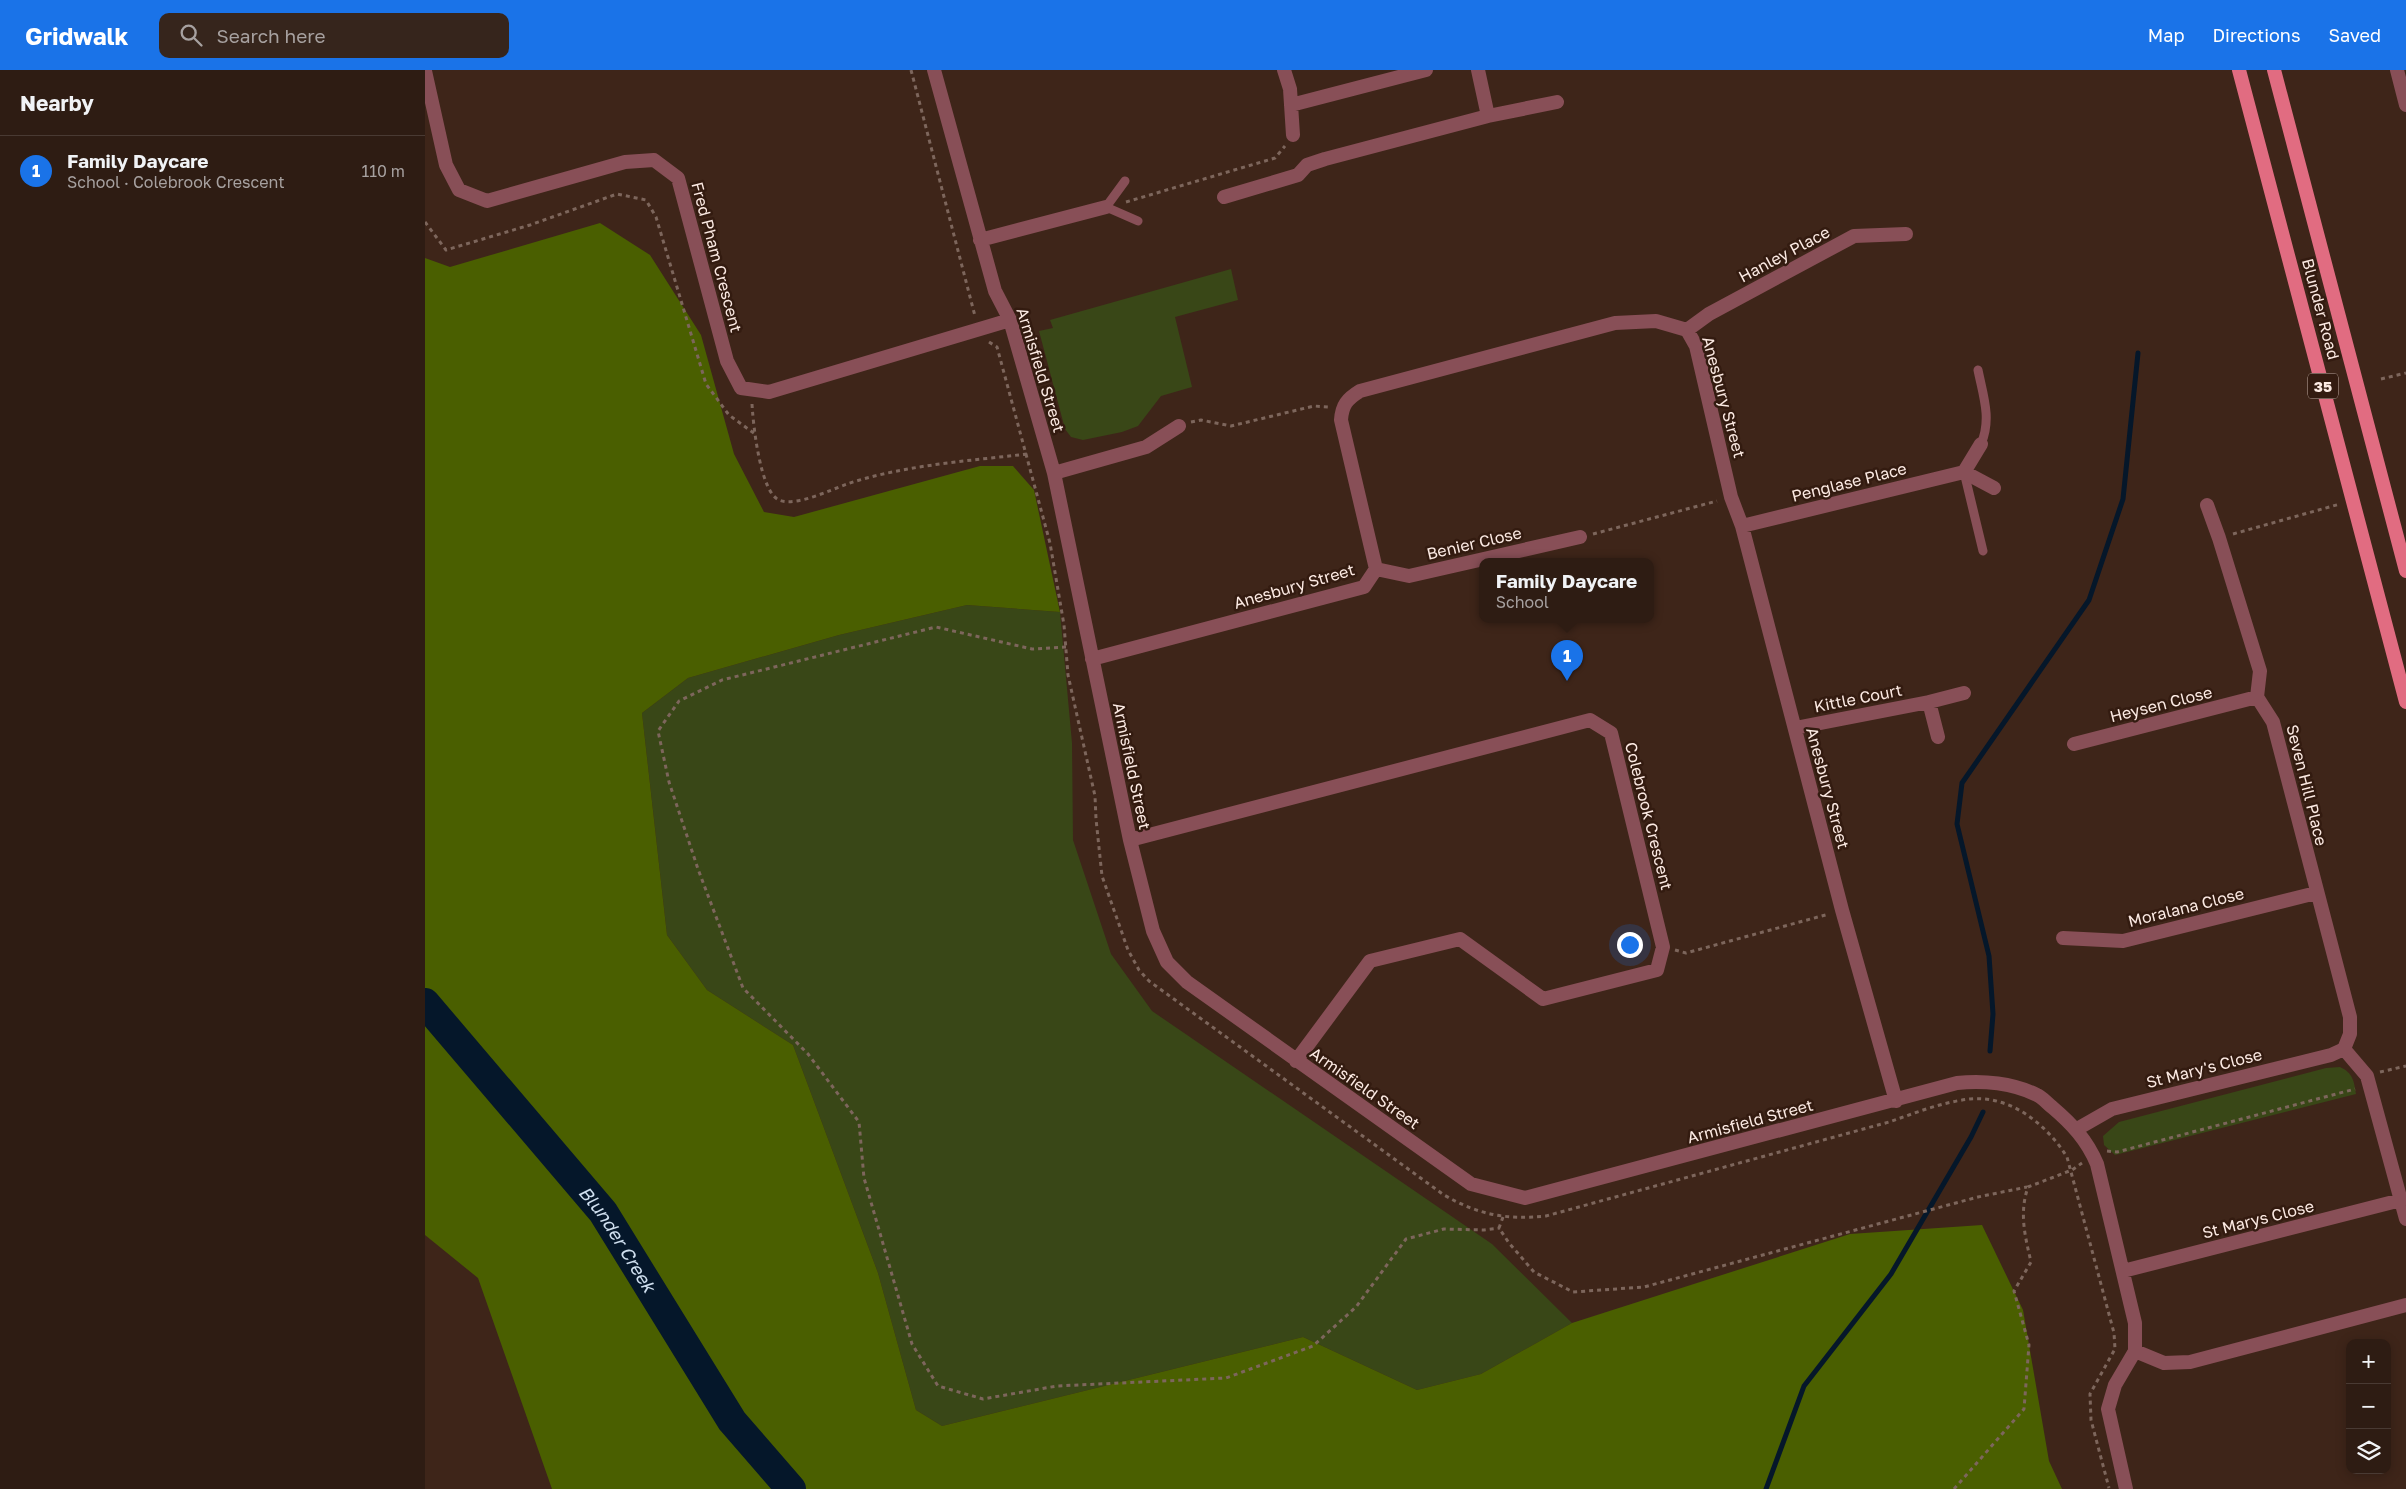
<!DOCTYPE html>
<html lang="en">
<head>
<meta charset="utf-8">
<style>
  :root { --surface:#2e1c13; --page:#36251c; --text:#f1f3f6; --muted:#a7a1a0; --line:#493a33; --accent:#1a73e8 }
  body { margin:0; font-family:"Golos Text",sans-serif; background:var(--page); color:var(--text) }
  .controls { position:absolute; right:15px; bottom:15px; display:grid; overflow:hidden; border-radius:10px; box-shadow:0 2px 12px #0003 }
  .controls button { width:45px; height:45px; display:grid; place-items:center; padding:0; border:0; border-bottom:1px solid var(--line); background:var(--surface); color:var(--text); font:25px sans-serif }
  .you { position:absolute; left:1204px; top:874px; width:18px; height:18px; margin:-12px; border:4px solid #fff; border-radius:50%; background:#1a73e8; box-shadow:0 0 0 8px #1a73e833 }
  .badge { display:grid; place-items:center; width:32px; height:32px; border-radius:50%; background:var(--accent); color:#fff; font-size:16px; font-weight:700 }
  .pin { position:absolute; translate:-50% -41px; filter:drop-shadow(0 1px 2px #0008) }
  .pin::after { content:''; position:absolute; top:26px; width:18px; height:15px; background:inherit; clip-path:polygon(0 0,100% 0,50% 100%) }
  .popup { position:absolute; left:1054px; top:488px; width:175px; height:65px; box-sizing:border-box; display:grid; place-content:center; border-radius:10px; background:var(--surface); filter:drop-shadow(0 1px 4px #0005); font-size:16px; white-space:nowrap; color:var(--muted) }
  .popup b { font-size:19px; color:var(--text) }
  .popup::after { content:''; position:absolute; left:50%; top:100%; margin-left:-10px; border:10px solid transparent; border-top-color:var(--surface) }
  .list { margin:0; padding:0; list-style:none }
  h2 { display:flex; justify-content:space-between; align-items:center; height:65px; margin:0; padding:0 20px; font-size:21px }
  h2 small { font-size:16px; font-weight:400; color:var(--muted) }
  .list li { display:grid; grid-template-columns:32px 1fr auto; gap:15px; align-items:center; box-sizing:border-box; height:70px; padding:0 20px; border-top:1px solid var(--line) }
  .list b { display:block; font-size:19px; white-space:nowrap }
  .list p { margin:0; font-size:16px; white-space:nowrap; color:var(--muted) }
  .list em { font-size:16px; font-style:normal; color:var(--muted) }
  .icon { flex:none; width:28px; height:28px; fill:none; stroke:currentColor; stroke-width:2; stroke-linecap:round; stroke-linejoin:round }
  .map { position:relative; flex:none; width:1981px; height:1419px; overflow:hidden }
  header { display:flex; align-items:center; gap:30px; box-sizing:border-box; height:70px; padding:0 25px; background:var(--accent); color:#fff }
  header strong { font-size:24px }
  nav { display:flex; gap:28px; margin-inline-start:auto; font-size:18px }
  .search { width:350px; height:45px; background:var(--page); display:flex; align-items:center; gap:12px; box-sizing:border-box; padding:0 18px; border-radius:10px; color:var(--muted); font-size:19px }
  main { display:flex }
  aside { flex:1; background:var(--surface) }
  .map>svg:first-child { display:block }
  .green { fill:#394717 }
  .forest { fill:#4a5f00 }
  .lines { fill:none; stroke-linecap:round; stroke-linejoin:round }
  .stream { stroke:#05172a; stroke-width:5 }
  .river { stroke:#05172a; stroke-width:30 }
  .path { stroke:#7d665c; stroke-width:3; stroke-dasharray:4 4; stroke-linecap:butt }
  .service { stroke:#884f57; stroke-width:9 }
  .minor { stroke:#884f57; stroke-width:14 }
  .primary { stroke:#e16c81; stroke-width:14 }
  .labels { text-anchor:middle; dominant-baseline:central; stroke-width:5; stroke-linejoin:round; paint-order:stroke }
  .shield { fill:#331b10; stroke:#c0aca4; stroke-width:1 }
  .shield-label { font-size:15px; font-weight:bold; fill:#fceae3 }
  .street-label { font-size:16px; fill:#fceae3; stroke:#331b10 }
  .water-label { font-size:18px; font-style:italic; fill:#d0e0f0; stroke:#331b10 }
</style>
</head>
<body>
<header>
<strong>Gridwalk</strong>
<div class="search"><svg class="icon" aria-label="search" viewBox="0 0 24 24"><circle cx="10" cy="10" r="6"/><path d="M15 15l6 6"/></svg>Search here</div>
<nav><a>Map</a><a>Directions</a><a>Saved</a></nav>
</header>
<main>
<aside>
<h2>Nearby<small></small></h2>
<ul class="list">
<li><span class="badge">1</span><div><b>Family Daycare</b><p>School · Colebrook Crescent</p></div><em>110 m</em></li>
</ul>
</aside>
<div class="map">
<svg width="1981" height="1419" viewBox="0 0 1981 1419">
  <rect width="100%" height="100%" fill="#3e2519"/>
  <path class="green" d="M806 199 813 230 750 247 767 317 736 326 713 356 697 362 658 370 646 367 640 359 614 261 628 258 625 250Z
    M542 535 635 542 647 673 648 770 686 884 727 941 1067 1174 1147 1253 1056 1304 992 1320 878 1267 517 1356 491 1340 453 1203 368 975 282 920 242 865 217 643 263 608 414 565Z
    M1915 997C1928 1003 1929 1011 1931 1024L1690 1085 1679 1075 1678 1066 1694 1052 1901 998Z"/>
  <path class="forest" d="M175 153 225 185 276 265 309 384 339 442 369 447 555 396H588L609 420 635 542 542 535 414 565 263 608 217 643 242 865 282 920 368 975 453 1203 491 1340 517 1356 878 1267 992 1320 1056 1304 1147 1253 1425 1164 1557 1155 1598 1240 1624 1391 1637 1419H127L53 1208 0 1165V188L25 197Z"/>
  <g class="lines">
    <path class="stream" d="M1565 981 1568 944 1564 886 1532 754 1537 713 1664 530 1698 429 1713 283
      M1341 1419 1379 1316 1466 1204 1546 1067 1558 1042"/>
    <path class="river" id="s1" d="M0 933 178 1142 307 1351 366 1419"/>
    <path class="path" d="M486 0 550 246
      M701 132 850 88 860 76
      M0 152 21 180 105 155 192 124 221 130 231 147 281 314 304 345 330 364
      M564 272 572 277 625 473 639 555 643 605 670 726 671 749 677 806 703 880 714 900 724 911 1019 1125C1054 1145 1081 1150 1121 1146L1464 1052C1490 1043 1517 1032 1545 1029 1586 1025 1622 1055 1642 1087L1689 1263 1690 1279 1665 1324 1666 1350 1684 1418
      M1956 309 1981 303
      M327 334C328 353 335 422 354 430 371 437 405 420 422 414 479 395 543 391 602 384
      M766 352 776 350 806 356 889 336 904 337
      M1168 464 1292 431
      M1808 464 1915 434
      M641 577 607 579 511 557 297 610 254 631 233 661 244 712 273 799 318 918 383 984 434 1052 439 1108 487 1274 513 1316 558 1329 632 1316 801 1308 888 1276 931 1237 981 1169 1019 1159 1059 1160 1075 1158
      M1250 880 1261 883 1404 844
      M1955 1002 1981 996
      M1682 1081 1692 1082 1930 1019
      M1078 1147 1074 1158 1084 1173 1109 1202 1148 1222 1219 1217 1553 1127 1602 1117
      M1529 1419 1599 1339 1604 1275 1589 1221 1606 1192C1600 1166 1594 1143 1603 1117L1647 1100 1657 1093"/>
    <path class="service" d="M700 111 681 137 713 151
      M1553 300C1558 325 1567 349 1556 374
      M1539 402 1558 481"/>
    <path class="minor" d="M509 0 570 221 585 250 629 403 705 770 728 861 742 892 762 912 1046 1114 1100 1128 1532 1013C1558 1010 1588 1013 1612 1025 1617 1027 1622 1033 1627 1037 1647 1054 1662 1070 1672 1094L1710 1253V1281L1690 1315 1683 1339 1701 1419
      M859 0 865 19 868 65
      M1053 0 1063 46 1132 32
      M1972 0 1981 35
      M0 1 21 95 34 120 62 131 200 92 229 90 253 108 302 291 316 318 344 322 585 250
      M866 35 1001 0
      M799 127 873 105 882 95 900 89 1063 46
      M555 170 681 137
      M1262 260 1284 244 1429 166 1481 164
      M1539 402 1556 374
      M629 403 721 377 754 356
      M1782 435 1794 468 1835 601 1832 627 1848 652 1925 947V964L1919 979
      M1317 456 1539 402 1569 418
      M951 499 984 506 1155 467
      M667 589 939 517 951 499 916 350C917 335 922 329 935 321L1190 253 1231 251 1262 260 1271 276 1306 427 1317 456 1417 840 1471 1031
      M1504 632 1539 623
      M1370 658 1504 632 1513 667
      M1649 674 1832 627
      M705 770 1165 650 1186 663 1238 877 1232 900 1118 929 1035 869 945 891 871 991
      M1638 868 1698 871 1891 823
      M1919 979 1942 1006 1981 1149
      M1652 1059 1687 1039 1906 985 1919 979
      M1698 1201 1976 1130
      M1710 1281 1739 1293 1765 1292 1981 1235"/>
    <path class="primary" d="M1814 0 1981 632
      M1849 0 1981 501"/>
  </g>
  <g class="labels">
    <rect class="shield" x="1883" y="303.5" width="30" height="25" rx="4"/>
    <g class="shield-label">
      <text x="1898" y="316">35</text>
    </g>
    <g class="street-label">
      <text transform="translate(1359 184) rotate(-28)">Hanley Place</text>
      <text transform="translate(292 187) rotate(75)">Fred Pham Crescent</text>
      <text transform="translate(1896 239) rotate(75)">Blunder Road</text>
      <text transform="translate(616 300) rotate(73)">Armisfield Street</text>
      <text transform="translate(1299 327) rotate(75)">Anesbury Street</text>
      <text transform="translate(1424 412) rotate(-14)">Penglase Place</text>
      <text transform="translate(1049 473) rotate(-13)">Benier Close</text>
      <text transform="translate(869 516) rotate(-16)">Anesbury Street</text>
      <text transform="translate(1433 628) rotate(-11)">Kittle Court</text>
      <text transform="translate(1736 634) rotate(-14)">Heysen Close</text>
      <text transform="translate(707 696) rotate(78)">Armisfield Street</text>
      <text transform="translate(1882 715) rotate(76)">Seven Hill Place</text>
      <text transform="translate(1403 718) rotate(75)">Anesbury Street</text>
      <text transform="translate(1224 746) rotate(76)">Colebrook Crescent</text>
      <text transform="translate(1761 837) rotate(-14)">Moralana Close</text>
      <text transform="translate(1779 998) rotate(-14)">St Mary's Close</text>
      <text transform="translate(940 1018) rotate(35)">Armisfield Street</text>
      <text transform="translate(1325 1051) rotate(-15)">Armisfield Street</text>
      <text transform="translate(1833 1149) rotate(-14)">St Marys Close</text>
    </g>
    <g class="water-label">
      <text stroke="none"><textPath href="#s1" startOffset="305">Blunder Creek</textPath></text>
    </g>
  </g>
</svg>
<div class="controls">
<button>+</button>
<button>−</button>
<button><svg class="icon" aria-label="layers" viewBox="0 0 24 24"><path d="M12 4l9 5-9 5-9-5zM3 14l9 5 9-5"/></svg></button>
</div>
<div class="you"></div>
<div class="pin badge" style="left:1142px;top:611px">1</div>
<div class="popup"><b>Family Daycare</b>School</div>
</div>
</main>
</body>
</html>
